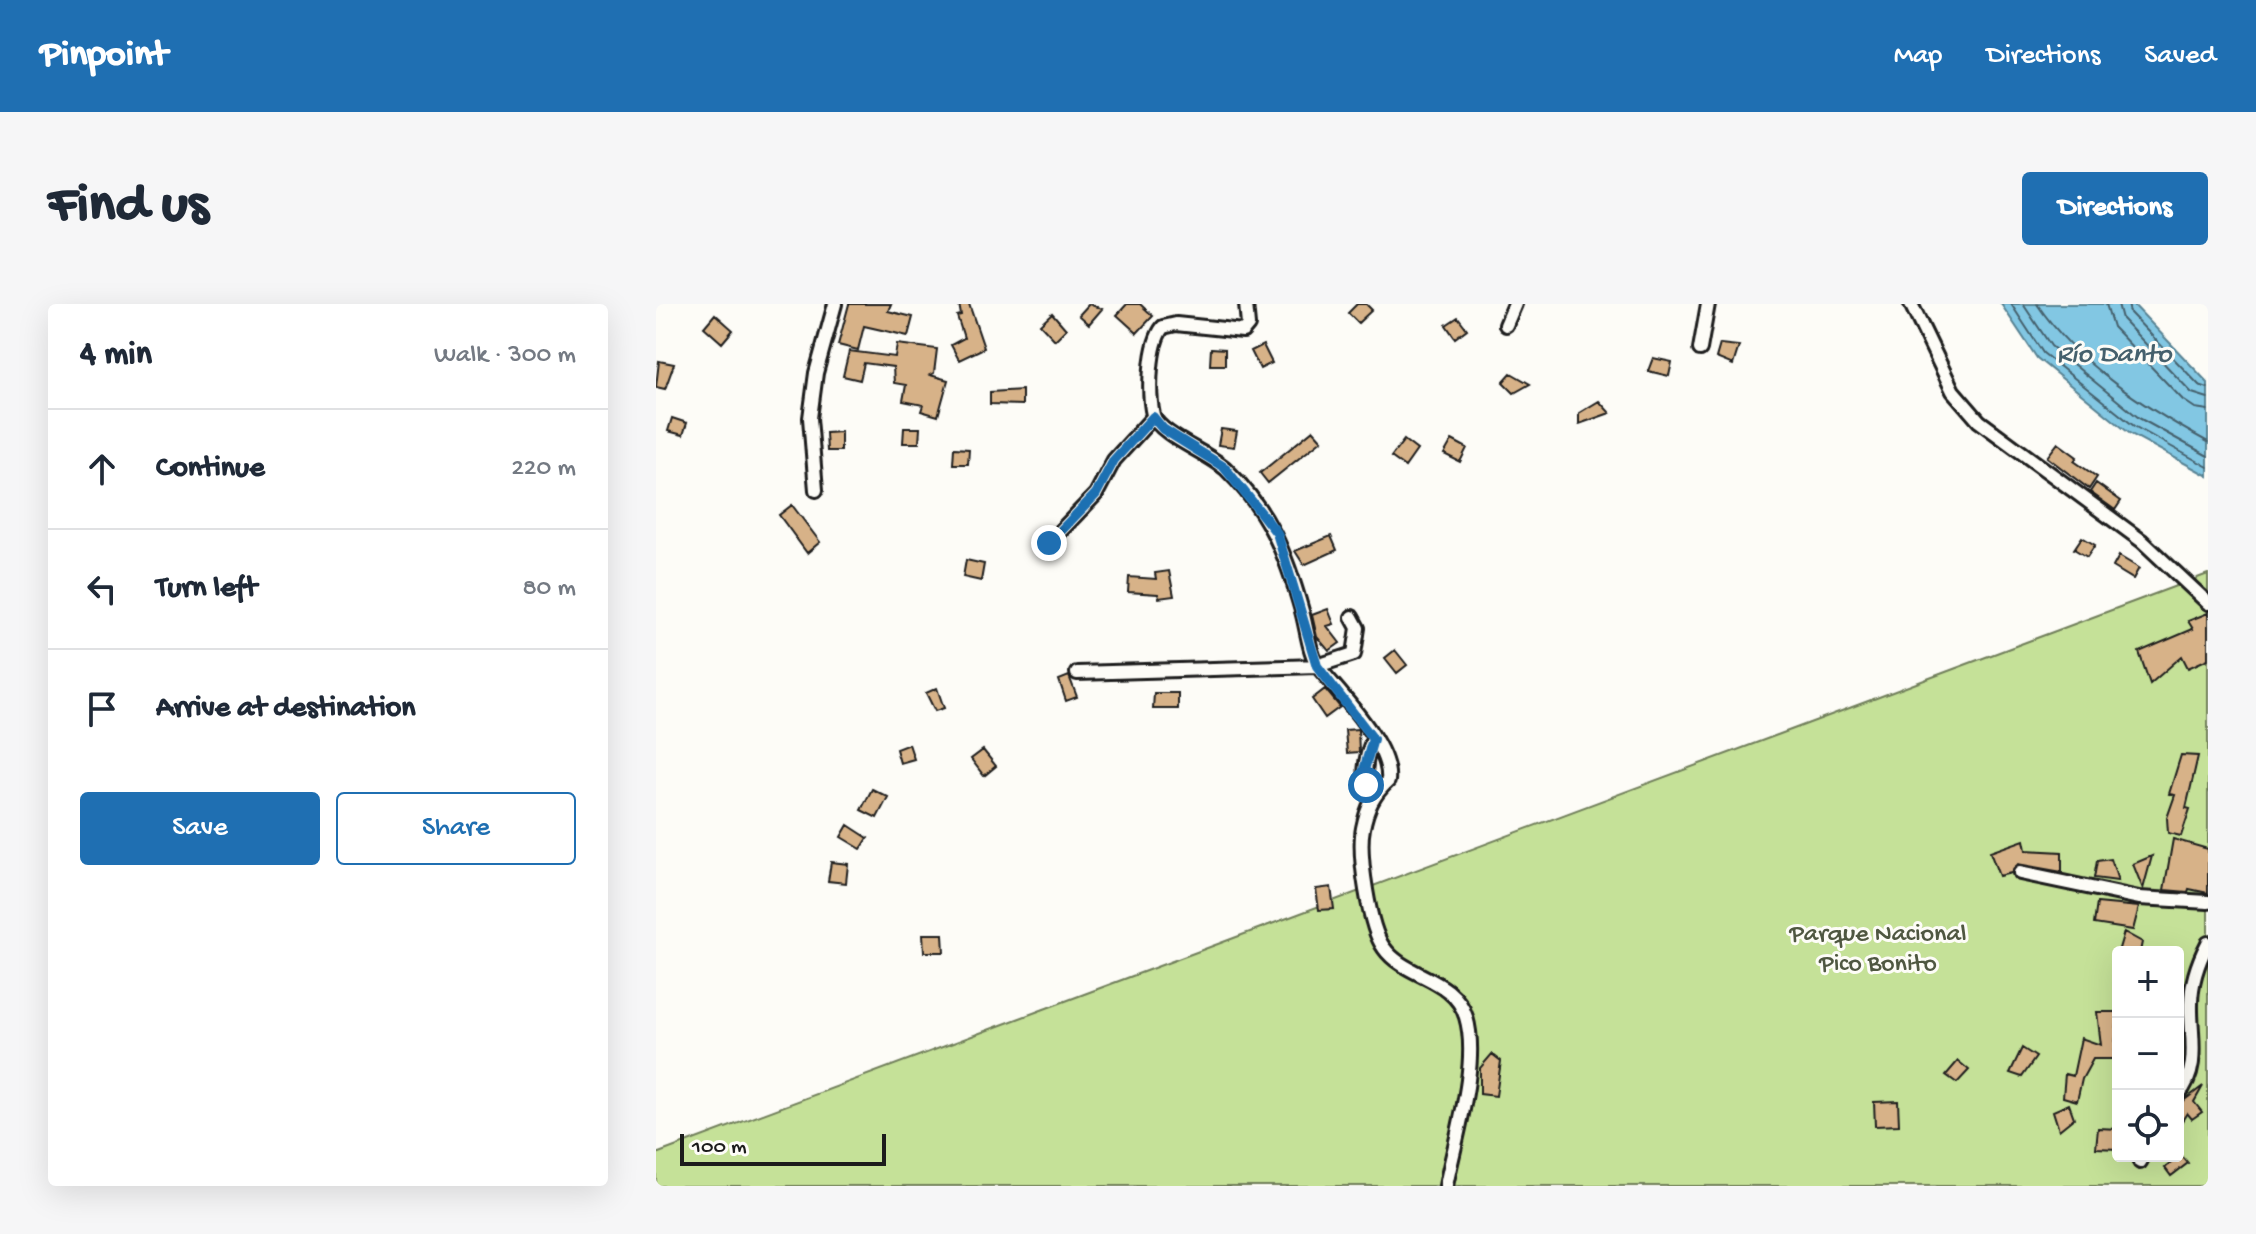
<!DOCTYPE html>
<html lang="en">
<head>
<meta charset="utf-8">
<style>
  :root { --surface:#fff; --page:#f6f6f7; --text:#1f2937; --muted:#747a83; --line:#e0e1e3; --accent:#1f6fb2 }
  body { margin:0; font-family:"Gochi Hand",sans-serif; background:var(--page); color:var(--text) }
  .controls { position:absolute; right:24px; bottom:24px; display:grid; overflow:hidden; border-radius:8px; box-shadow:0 8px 32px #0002 }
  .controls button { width:72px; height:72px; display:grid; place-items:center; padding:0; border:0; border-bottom:2px solid var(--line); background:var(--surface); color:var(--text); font:40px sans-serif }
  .scale { position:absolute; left:24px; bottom:20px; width:206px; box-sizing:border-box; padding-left:8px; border:4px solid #1c1c1c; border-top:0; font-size:22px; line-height:28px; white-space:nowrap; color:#1c1c1c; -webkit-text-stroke:6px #fdfcf7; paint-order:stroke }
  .stop { position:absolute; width:24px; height:24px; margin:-18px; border:6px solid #1f6fb2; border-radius:50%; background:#fff }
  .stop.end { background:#1f6fb2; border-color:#fff; box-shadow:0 2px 8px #0008 }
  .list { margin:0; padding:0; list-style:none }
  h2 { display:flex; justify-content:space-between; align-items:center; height:104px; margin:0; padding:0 32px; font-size:34px }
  h2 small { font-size:26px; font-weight:400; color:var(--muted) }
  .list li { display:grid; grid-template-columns:52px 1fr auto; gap:24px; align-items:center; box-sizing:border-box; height:120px; padding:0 32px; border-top:2px solid var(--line) }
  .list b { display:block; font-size:30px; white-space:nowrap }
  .list em { font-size:26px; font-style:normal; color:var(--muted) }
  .actions { display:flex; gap:16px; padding:24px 32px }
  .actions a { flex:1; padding:18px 0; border:2px solid var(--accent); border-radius:8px; text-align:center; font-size:28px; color:var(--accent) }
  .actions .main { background:var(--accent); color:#fff }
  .icon { flex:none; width:44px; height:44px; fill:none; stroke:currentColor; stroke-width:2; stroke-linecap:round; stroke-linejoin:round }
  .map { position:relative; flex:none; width:1552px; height:882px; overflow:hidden; border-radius:8px }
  header { display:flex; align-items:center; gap:48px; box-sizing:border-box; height:112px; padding:0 40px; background:var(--accent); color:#fff }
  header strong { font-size:38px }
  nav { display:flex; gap:44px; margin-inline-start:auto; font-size:28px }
  .intro { display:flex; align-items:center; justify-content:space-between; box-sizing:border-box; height:192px; padding:0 48px }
  h1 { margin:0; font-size:56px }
  .button { padding:20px 36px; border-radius:8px; background:var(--accent); color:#fff; font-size:28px; font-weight:700 }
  main { display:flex; gap:48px; padding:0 48px }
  aside { flex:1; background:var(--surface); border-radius:8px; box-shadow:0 8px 32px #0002 }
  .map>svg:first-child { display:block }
  .green { fill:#c5e198; stroke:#707e5a; stroke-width:2; fill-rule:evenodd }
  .water { fill:#82c7e3; stroke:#598393; stroke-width:2 }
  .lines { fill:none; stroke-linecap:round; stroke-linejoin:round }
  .shore { stroke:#45606c; stroke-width:2 }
  .building { fill:#d7b288; stroke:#1c1c1c; stroke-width:2 }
  .street-casing { stroke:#1c1c1c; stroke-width:18 }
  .street { stroke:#fdfcf7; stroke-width:12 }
  .route { stroke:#1f6fb2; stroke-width:10 }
  .labels { text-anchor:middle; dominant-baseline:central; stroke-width:6; stroke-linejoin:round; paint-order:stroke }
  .park-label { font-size:26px; fill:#4f5741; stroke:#fdfcf7 }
  .water-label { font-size:28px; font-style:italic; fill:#45606c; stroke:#fdfcf7 }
</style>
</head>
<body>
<header>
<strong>Pinpoint</strong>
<nav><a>Map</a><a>Directions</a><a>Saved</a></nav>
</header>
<div class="intro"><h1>Find us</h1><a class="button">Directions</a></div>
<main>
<aside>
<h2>4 min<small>Walk · 300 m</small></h2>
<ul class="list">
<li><svg class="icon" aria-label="ahead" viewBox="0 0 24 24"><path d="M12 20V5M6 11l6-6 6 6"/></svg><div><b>Continue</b></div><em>220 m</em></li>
<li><svg class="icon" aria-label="left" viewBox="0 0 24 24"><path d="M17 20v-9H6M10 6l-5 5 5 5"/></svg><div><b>Turn left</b></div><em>80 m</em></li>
<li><svg class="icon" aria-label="arrive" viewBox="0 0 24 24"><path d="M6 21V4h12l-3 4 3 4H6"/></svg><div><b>Arrive at destination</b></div></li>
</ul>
<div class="actions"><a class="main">Save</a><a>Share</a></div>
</aside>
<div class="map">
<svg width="1552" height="882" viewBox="0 0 1552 882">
  <rect width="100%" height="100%" fill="#fdfcf7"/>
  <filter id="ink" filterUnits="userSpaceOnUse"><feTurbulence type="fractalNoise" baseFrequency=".0125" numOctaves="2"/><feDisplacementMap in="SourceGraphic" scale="16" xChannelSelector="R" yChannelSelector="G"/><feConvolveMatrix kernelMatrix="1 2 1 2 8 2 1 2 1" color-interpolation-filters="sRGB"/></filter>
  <g filter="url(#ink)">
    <path class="green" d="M1552 270V882H0V850ZM1462 648H1522V852H1462Z"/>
    <path class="water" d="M1345 0H1477L1552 79V172L1473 129 1381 54Z"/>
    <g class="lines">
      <path class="shore" d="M1355 0 1387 49 1478 122 1552 163
        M1367 0 1395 42 1483 114 1552 152
        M1381 0C1423 62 1488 103 1552 138
        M1450 0 1457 23 1527 96 1539 104 1552 106
        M1462 0 1466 15 1536 89 1552 94
        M1472 0 1474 9 1543 81 1552 84"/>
    </g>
    <path class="building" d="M193 0H235L232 7 257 13 252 32 208 22 202 46 182 41Z
      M303 0H313L328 44 303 56 295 41 308 34 301 12 305 11Z
      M433 0 446 5 433 20 423 11Z
      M471 0H484L497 12 481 29 461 11Z
      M701 0H710L716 6 702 19 692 9Z
      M396 9 410 25 399 36 384 20Z
      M59 10 77 26 66 39 48 23Z
      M802 13 811 25 799 34 790 21Z
      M241 40 281 45 278 69 274 71 292 76 282 112 265 107 267 101 247 97 250 81 238 79 237 63 208 59 204 76 187 72 193 47 239 53Z
      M1064 40 1083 42 1077 61 1060 54Z
      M607 41 616 59 604 65 595 47Z
      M555 44 569 45V61H554Z
      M997 54 1016 58 1013 72 992 67Z
      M3 57 18 60 9 85 0 83Z
      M855 69 874 80 858 89 847 78Z
      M366 86V101L334 100V88Z
      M943 97 954 109 923 120V109Z
      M16 114 31 119 27 131 12 127Z
      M248 124H264L263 139H247Z
      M565 125 581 127 578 143 562 141Z
      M657 126 666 136 612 179 604 169Z
      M185 128V147H171L170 129Z
      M748 136 761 146 749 163 735 153Z
      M796 136 811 144 804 158 788 150Z
      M1402 139 1421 153 1418 157 1441 173 1433 185 1391 153Z
      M298 144 313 145 312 160H297Z
      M1440 179 1465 197 1459 206 1434 188Z
      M136 201 164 238 151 249 123 211Z
      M675 232 681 246 648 261 639 247Z
      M1426 233 1439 241 1431 253 1418 245Z
      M1463 252 1483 264 1477 275 1457 263Z
      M310 256 328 260 325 277 307 273Z
      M513 267 518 292 503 294 502 290 472 288 473 273 500 275 499 269Z
      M672 305 678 320 671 322 684 339 673 347 661 333 656 311Z
      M1552 309V355L1532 364 1526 352 1494 380 1483 348 1537 325 1532 317Z
      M739 346 751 361 741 369 729 354Z
      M413 372 421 393 410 397 403 376Z
      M281 384 288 404 279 407 270 389Z
      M669 385 684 403 669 414 656 395Z
      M498 389H522V405H497Z
      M702 425 703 448 691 449 689 426Z
      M253 440 258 455 244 459 240 445Z
      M327 446 340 462 328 472 315 455Z
      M1525 451 1542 452 1530 504 1534 505 1525 532 1512 529 1511 514 1519 491 1513 490Z
      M216 485 232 493 221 514 205 506Z
      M192 521 212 534 205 545 185 533Z
      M1517 535 1552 545V589L1533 585 1532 588 1508 586Z
      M1368 536 1370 546 1406 548V568L1362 560 1355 569 1343 572 1334 548Z
      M1496 552 1487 585 1477 560Z
      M1455 555 1462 577 1438 574 1441 557Z
      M175 558 192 560 190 579 172 577Z
      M675 583 678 605 663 606 660 585Z
      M1441 599 1483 603 1477 626 1438 620Z
      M1468 628 1486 638 1484 648H1462Z
      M267 630H287L288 648H268Z
      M1441 708H1462L1458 755H1437L1426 775 1421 797 1407 793 1409 770 1417 772 1425 734 1445 741Z
      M1366 744 1380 753 1366 773 1354 769Z
      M836 750 845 757 840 792 824 790V764Z
      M1302 757 1313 766 1301 779 1290 771Z
      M1547 782 1538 798 1546 808 1536 815 1531 809 1522 823V801Z
      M1242 797 1243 821 1219 822 1218 798Z
      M1413 800 1418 814 1403 826 1397 807Z
      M1442 824 1462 825V845L1440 844Z
      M1525 851 1532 859 1515 872 1509 864Z"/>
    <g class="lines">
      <defs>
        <path id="street" d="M590 0 592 21 587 27 520 20 507 23C493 40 492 89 497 111 502 130 553 149 570 165 613 207 630 250 646 307 651 324 653 351 664 365 685 391 736 442 732 477 717 491 711 504 707 524 702 549 713 624 728 644 749 674 798 673 810 713 824 759 799 835 790 882
          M1255 0 1297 87 1323 117 1486 237 1552 299
          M850 21 859 0
          M1044 45 1052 0
          M160 186 154 114 160 69 179 0
          M393 239 440 190 458 156 497 113
          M421 369 661 362 698 350 702 324 696 313
          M717 435C709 455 705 473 717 491
          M1364 569 1483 594 1552 598
          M1522 791C1545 764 1534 732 1535 700 1535 678 1542 658 1552 639
          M1484 858 1487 852"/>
      </defs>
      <use href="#street" class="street-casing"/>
      <use href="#street" class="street"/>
    </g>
  </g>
  <g class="lines" filter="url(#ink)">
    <path class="route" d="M393 239 440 190 458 156 497 113 507 125 568 163 621 229 661 362 717 435 708 466 710 481"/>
  </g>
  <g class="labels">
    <g class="park-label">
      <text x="1222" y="631">Parque Nacional<tspan x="1222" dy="30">Pico Bonito</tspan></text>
    </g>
    <g class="water-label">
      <text x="1458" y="51">Río Danto</text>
    </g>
  </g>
</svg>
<div class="controls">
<button>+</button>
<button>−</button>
<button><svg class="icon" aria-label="locate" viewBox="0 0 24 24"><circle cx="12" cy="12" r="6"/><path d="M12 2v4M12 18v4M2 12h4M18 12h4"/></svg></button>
</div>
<div class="scale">100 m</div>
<div class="stop" style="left:710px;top:481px"></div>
<div class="stop end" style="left:393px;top:239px"></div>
</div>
</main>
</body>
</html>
